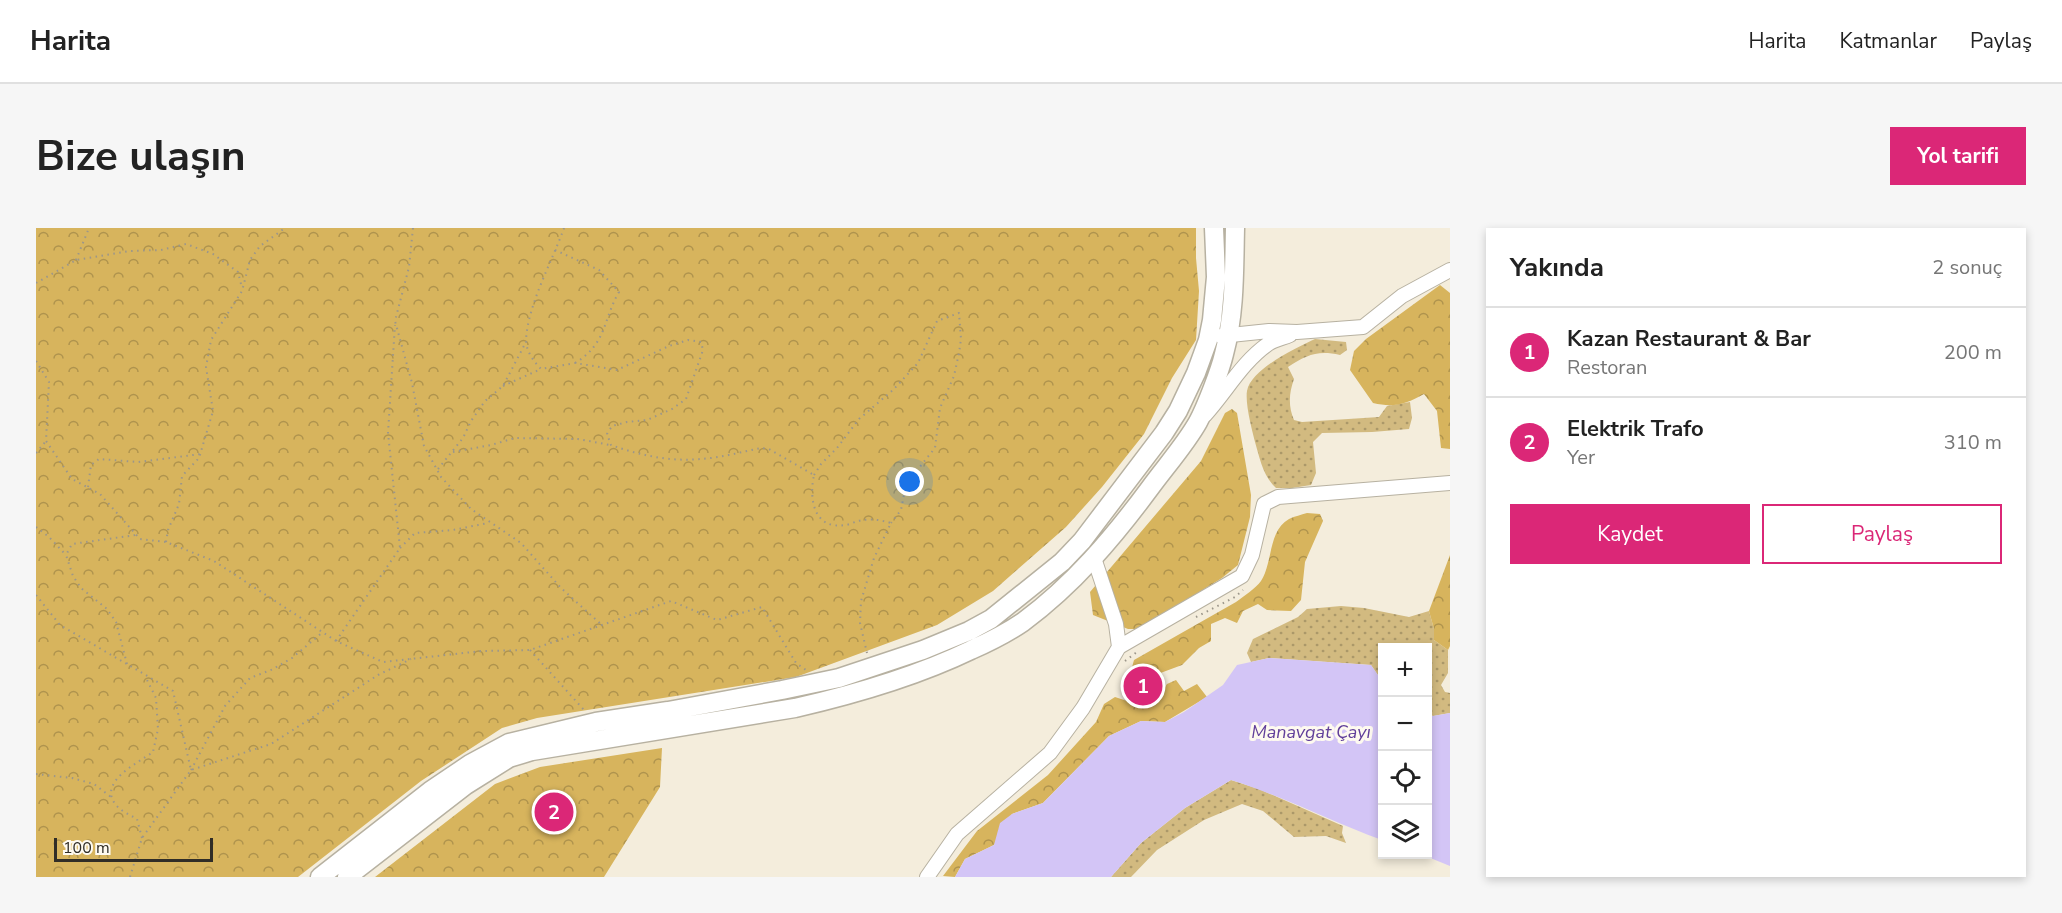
<!DOCTYPE html>
<html lang="tr">
<head>
<meta charset="utf-8">
<style>
  :root { --surface:#fff; --page:#f6f6f6; --text:#222; --muted:#767676; --line:#e0e0e0; --accent:#db2777 }
  body { margin:0; font-family:"Nunito Sans",sans-serif; background:var(--page); color:var(--text) }
  .controls { position:absolute; right:18px; bottom:18px; display:grid; overflow:hidden; border-radius:0px; box-shadow:0 3px 9px #0003 }
  .controls button { width:54px; height:54px; display:grid; place-items:center; padding:0; border:0; border-bottom:2px solid var(--line); background:var(--surface); color:var(--text); font:30px sans-serif }
  .scale { position:absolute; left:18px; bottom:15px; width:159px; box-sizing:border-box; padding-left:6px; border:3px solid #302d27; border-top:0; font-size:16px; line-height:21px; white-space:nowrap; color:#302d27; -webkit-text-stroke:4px #fefaf0; paint-order:stroke }
  .you { position:absolute; left:874px; top:254px; width:21px; height:21px; margin:-15px; border:4px solid #fff; border-radius:50%; background:#1a73e8; box-shadow:0 0 0 9px #1a73e833 }
  .badge { display:grid; place-items:center; width:39px; height:39px; border-radius:50%; background:var(--accent); color:#fff; font-size:20px; font-weight:700 }
  .pin { position:absolute; translate:-50% -50%; border:3px solid #fff; box-shadow:0 2px 6px #0006 }
  .list { margin:0; padding:0; list-style:none }
  h2 { display:flex; justify-content:space-between; align-items:center; height:78px; margin:0; padding:0 24px; font-size:26px }
  h2 small { font-size:20px; font-weight:400; color:var(--muted) }
  .list li { display:grid; grid-template-columns:39px 1fr auto; gap:18px; align-items:center; box-sizing:border-box; height:90px; padding:0 24px; border-top:2px solid var(--line) }
  .list b { display:block; font-size:22px; white-space:nowrap }
  .list p { margin:0; font-size:20px; white-space:nowrap; color:var(--muted) }
  .list em { font-size:20px; font-style:normal; color:var(--muted) }
  .actions { display:flex; gap:12px; padding:18px 24px }
  .actions a { flex:1; padding:14px 0; border:2px solid var(--accent); border-radius:0px; text-align:center; font-size:21px; color:var(--accent) }
  .actions .main { background:var(--accent); color:#fff }
  .icon { flex:none; width:33px; height:33px; fill:none; stroke:currentColor; stroke-width:2; stroke-linecap:round; stroke-linejoin:round }
  .map { position:relative; flex:none; width:1414px; height:649px; overflow:hidden; border-radius:0px }
  header { display:flex; align-items:center; gap:36px; box-sizing:border-box; height:84px; padding:0 30px; background:var(--surface); border-bottom:2px solid var(--line) }
  header strong { font-size:28px }
  nav { display:flex; gap:33px; margin-inline-start:auto; font-size:21px }
  .intro { display:flex; align-items:center; justify-content:space-between; box-sizing:border-box; height:144px; padding:0 36px }
  h1 { margin:0; font-size:42px }
  .button { padding:15px 27px; border-radius:0px; background:var(--accent); color:#fff; font-size:21px; font-weight:700 }
  main { display:flex; gap:36px; padding:0 36px }
  aside { flex:1; background:var(--surface); border-radius:0px; box-shadow:0 3px 9px #0003 }
  .map>svg:first-child { display:block }
  .grass { fill:url(#grass-dots) }
  .forest { fill:url(#forest-crowns) }
  .water { fill:#d3c5f6 }
  .building { fill:url(#building-hatch) }
  .lines { fill:none; stroke-linecap:round; stroke-linejoin:round }
  .street-casing { stroke:#b7b1a1; stroke-width:16 }
  .secondary-casing { stroke:#b7b1a1; stroke-width:21 }
  .path { stroke:#9c968a; stroke-width:2; stroke-dasharray:1.5 4.5; stroke-linecap:butt }
  .street { stroke:#fff; stroke-width:14 }
  .secondary { stroke:#fff; stroke-width:18 }
  .labels { text-anchor:middle; dominant-baseline:central; stroke-width:6; stroke-linejoin:round; paint-order:stroke }
  .water-label { font-size:18px; font-style:italic; fill:#613f9a; stroke:#fefaf0 }
</style>
</head>
<body>
<header>
<strong>Harita</strong>
<nav><a>Harita</a><a>Katmanlar</a><a>Paylaş</a></nav>
</header>
<div class="intro"><h1>Bize ulaşın</h1><a class="button">Yol tarifi</a></div>
<main>
<div class="map">
<svg width="1414" height="649" viewBox="0 0 1414 649">
  <defs>
    <pattern id="grass-dots" width="8" height="8" patternUnits="userSpaceOnUse" patternTransform="scale(1.5)"><rect width="8" height="8" fill="#d2ba80"/><path d="M2 2h.1M6 6h.1" fill="none" stroke="#ab9869" stroke-width="1.8" stroke-linecap="round"/></pattern>
    <pattern id="forest-crowns" width="20" height="18" patternUnits="userSpaceOnUse" patternTransform="scale(1.5)"><rect width="20" height="18" fill="#d7b45d"/><path d="M2 6a3 3 0 1 1 6 0M12 15a3 3 0 1 1 6 0" fill="none" stroke="#af934d"/></pattern>
    <pattern id="building-hatch" width="6" height="6" patternUnits="userSpaceOnUse" patternTransform="scale(1.5)"><rect width="6" height="6" fill="#6b6557"/><path d="M-1 1l2-2M0 6l6-6M5 7l2-2" fill="none" stroke="#807c71"/></pattern>
  </defs>
  <rect width="100%" height="100%" fill="#f4eddc"/>
  <path class="grass" d="M1279 111 1310 114 1311 122 1304 127C1281 122 1271 127 1252 139L1258 151C1253 165 1252 178 1258 192L1266 194 1343 189 1351 178 1374 174 1376 190 1373 201 1336 204 1286 205 1277 214 1280 245 1275 257 1256 260H1240C1227 248 1224 231 1219 214 1216 202 1209 176 1211 163 1215 141 1260 120 1279 111Z
    M1305 378 1328 380 1373 389 1393 383 1398 401V412L1412 422V445L1405 457 1409 464 1414 465V485L1397 488 1392 486V419H1346V453L1335 437 1233 430 1215 434 1211 425 1217 411 1262 389 1271 381Z
    M1195 552 1223 561 1307 598 1306 605 1310 615 1290 608 1258 609 1227 583 1206 576 1168 592 1121 622 1095 649H1075L1105 615 1149 580Z"/>
  <path class="forest" d="M0 0H1160V30L1163 63 1160 112 1136 150 1108 206 1066 259 1030 299 957 363 901 397 760 449 501 490 466 500 385 553 262 649H0Z
    M1404 57 1414 65V221L1405 220 1401 183 1388 166C1370 176 1358 180 1337 175L1314 142 1318 123 1330 111Z
    M1196 181 1201 185 1215 267 1214 289 1202 337 1186 350 1104 401H1092L1057 387 1054 364 1165 233 1189 185Z
    M1271 285 1284 286 1287 293 1269 334 1265 372 1255 383 1231 382 1222 376 1207 383 1201 395 1189 390 1175 396V413L1163 420 1146 437 1111 450 1099 451 1095 443 1098 432 1200 374C1208 368 1219 361 1225 353 1237 334 1232 303 1253 291 1259 288 1265 287 1271 285Z
    M1414 327V418L1412 422 1398 412V401L1393 383Z
    M1140 452 1148 463 1161 456 1171 469 1129 494 1105 493 1073 508 1007 575 976 586 958 617 929 631 919 649 907 648 941 603 1012 547 1060 494 1068 476 1079 469 1103 477 1119 474 1131 456Z
    M626 520 624 559 568 649H339L459 556 504 539Z"/>
  <path class="water" d="M1233 430 1335 437 1346 453V612C1295 594 1247 568 1195 552L1149 580 1105 615 1075 649H919L929 631 958 617 964 595 976 586 1007 575 1073 508 1105 493 1129 494 1148 484 1187 457 1201 437Z
    M1414 485V638L1387 627 1392 626V486L1397 488Z"/>
  <path class="building" d="M522 572 526 593 515 595 510 575Z"/>
  <g class="lines">
    <defs>
      <path id="street" d="M1185 108 1233 103 1261 104 1327 99 1366 68 1414 42
        M1169 187C1190 164 1206 134 1232 116 1238 112 1247 110 1254 107
        M1083 419 1206 348 1216 327 1228 276 1242 269 1414 255
        M891 649 921 606 1014 525 1047 480 1083 419 1080 396 1058 330"/>
      <path id="secondary" d="M284 649 394 563 434 536 473 515 560 494 632 483 746 462 803 450 887 422 933 403 955 391 1026 334 1046 313 1128 205 1142 183 1160 145 1172 112 1176 92 1180 49 1178 0
        M311 649 430 557 473 530 496 523 759 480C820 466 879 449 935 422 953 414 971 405 987 394 1037 357 1077 310 1114 260 1130 238 1149 217 1162 194 1170 179 1184 143 1188 126 1199 85 1198 42 1199 0"/>
    </defs>
    <use href="#street" class="street-casing"/>
    <use href="#secondary" class="secondary-casing"/>
    <path class="path" d="M377 0 373 39 359 93 376 155 388 218 405 249 435 281 485 315 525 360 567 398
      M528 0C516 34 492 76 490 112 490 123 498 134 505 141L539 135 581 142 633 118 652 112 665 114 667 122 650 171 636 181 611 192 591 194 576 198 571 206 575 217C603 227 634 234 664 231 684 230 705 224 725 220L733 221 778 247C773 270 777 302 809 297 813 297 818 294 822 293 834 290 845 292 855 295L838 330 825 373 824 395 831 425
      M519 22 563 42 583 64C567 91 571 116 539 135
      M40 32 53 0
      M0 55 40 32 93 23 125 22 150 16 177 26 202 44 206 60
      M0 133 13 154 10 213 36 251 64 266 104 311 130 314 178 333 300 413 347 434 446 423 494 422 635 373 681 392 726 379 760 435 770 442
      M467 158 505 141
      M417 224 455 217 479 210 542 211 574 217
      M0 225 10 213
      M402 241 427 210 435 193 449 173 467 158 490 114
      M778 247 785 236 801 220 823 191 857 162 882 135 901 93 923 85 925 111 923 125 918 148 904 180 899 220 870 256 865 282 855 295
      M52 259 55 237 63 231 102 234 165 226
      M0 299 13 309 30 327
      M130 314 132 302 143 276 146 248 163 230 177 183 170 139 175 112 206 63 214 32 224 18 249 0
      M364 320 379 305 417 302 452 295
      M0 367 24 397 137 463 155 542
      M1160 389 1199 369 1207 362
      M300 413 364 320 352 205 359 97
      M494 422 548 482
      M1089 433 1101 424
      M91 436 80 394 71 381 45 360 37 348 30 327 36 316 100 307
      M155 542 189 478 214 450 235 442 256 430 287 404
      M0 546 36 550 58 556 75 569
      M106 610 101 591C94 587 85 583 80 577 61 554 102 535 117 524L122 501 120 470 109 448
      M94 649 106 610 155 542 235 516 342 447 375 431"/>
    <use href="#street" class="street"/>
    <use href="#secondary" class="secondary"/>
  </g>
  <g class="labels">
    <g class="water-label">
      <text x="1275" y="504">Manavgat Çayı</text>
    </g>
  </g>
</svg>
<div class="controls">
<button>+</button>
<button>−</button>
<button><svg class="icon" aria-label="locate" viewBox="0 0 24 24"><circle cx="12" cy="12" r="6"/><path d="M12 2v4M12 18v4M2 12h4M18 12h4"/></svg></button>
<button><svg class="icon" aria-label="layers" viewBox="0 0 24 24"><path d="M12 4l9 5-9 5-9-5zM3 14l9 5 9-5"/></svg></button>
</div>
<div class="scale">100 m</div>
<div class="you"></div>
<div class="pin badge" style="left:1107px;top:458px">1</div>
<div class="pin badge" style="left:518px;top:584px">2</div>
</div>
<aside>
<h2>Yakında<small>2 sonuç</small></h2>
<ul class="list">
<li><span class="badge">1</span><div><b>Kazan Restaurant &amp; Bar</b><p>Restoran</p></div><em>200 m</em></li>
<li><span class="badge">2</span><div><b>Elektrik Trafo</b><p>Yer</p></div><em>310 m</em></li>
</ul>
<div class="actions"><a class="main">Kaydet</a><a>Paylaş</a></div>
</aside>
</main>
</body>
</html>
